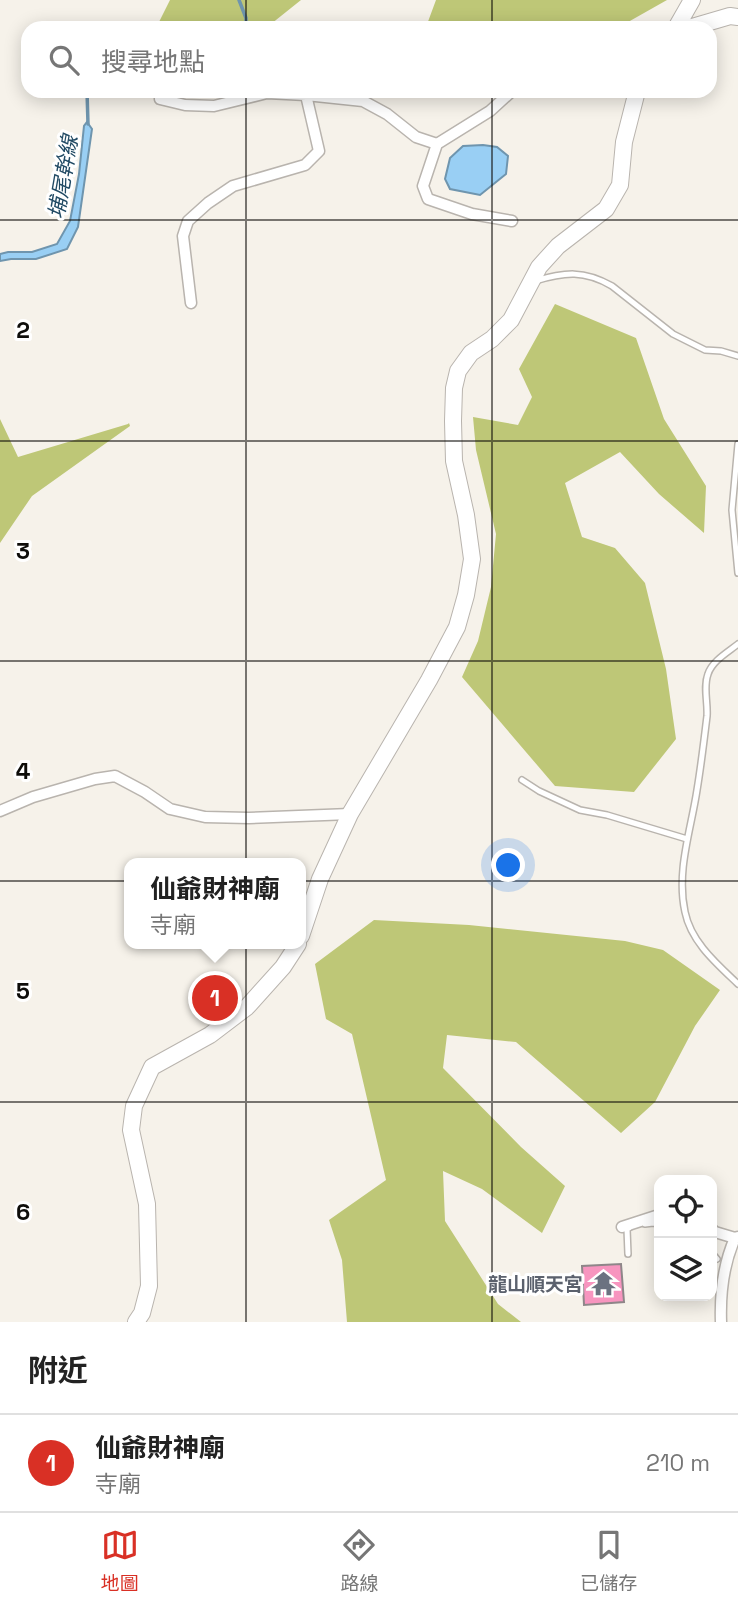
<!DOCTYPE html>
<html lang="zh-TW">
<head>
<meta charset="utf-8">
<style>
  :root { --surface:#fff; --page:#f2f2f2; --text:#222; --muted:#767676; --line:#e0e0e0; --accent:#d93025 }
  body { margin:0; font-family:"Space Grotesk","Noto Sans TC",sans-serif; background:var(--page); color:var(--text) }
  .controls { position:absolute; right:21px; bottom:21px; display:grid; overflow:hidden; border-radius:14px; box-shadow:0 4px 18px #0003 }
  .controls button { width:63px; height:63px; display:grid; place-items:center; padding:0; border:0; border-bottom:2px solid var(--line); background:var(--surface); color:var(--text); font:35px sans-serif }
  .you { position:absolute; left:509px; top:866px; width:24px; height:24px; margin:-18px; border:5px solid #fff; border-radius:50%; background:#1a73e8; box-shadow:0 0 0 10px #1a73e833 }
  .badge { display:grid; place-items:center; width:46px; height:46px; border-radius:50%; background:var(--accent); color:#fff; font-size:23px; font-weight:700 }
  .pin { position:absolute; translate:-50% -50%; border:4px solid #fff; box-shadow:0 2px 7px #0006 }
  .popup { position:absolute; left:124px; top:858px; width:182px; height:91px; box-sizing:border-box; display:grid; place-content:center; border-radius:14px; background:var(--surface); filter:drop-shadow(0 2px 5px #0005); font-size:23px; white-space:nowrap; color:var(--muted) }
  .popup b { font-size:26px; color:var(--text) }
  .popup::after { content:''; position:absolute; left:50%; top:100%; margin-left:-14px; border:14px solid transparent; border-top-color:var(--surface) }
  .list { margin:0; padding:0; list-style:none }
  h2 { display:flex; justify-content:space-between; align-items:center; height:91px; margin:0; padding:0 28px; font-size:30px }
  h2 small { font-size:23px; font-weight:400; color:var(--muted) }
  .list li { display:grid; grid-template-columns:46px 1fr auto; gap:21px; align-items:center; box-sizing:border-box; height:98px; padding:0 28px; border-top:2px solid var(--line) }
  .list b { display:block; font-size:26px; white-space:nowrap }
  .list p { margin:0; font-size:23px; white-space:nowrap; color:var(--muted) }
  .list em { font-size:23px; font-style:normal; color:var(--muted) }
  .icon { flex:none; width:38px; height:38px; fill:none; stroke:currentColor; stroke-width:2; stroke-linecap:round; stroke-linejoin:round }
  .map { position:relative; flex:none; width:738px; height:1322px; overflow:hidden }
  .search { position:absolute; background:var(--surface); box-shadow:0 4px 18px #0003; left:21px; right:21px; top:21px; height:77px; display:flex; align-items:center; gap:18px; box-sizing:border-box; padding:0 24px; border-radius:21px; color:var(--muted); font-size:26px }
  .sheet { height:189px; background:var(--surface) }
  nav { display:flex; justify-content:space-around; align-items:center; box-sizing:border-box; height:98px; border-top:2px solid var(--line); background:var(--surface); font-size:19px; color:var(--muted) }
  nav a { display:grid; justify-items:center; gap:4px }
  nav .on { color:var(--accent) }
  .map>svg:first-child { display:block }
  .green { fill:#bec777 }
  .water { fill:#99cff4; stroke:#6f95ae; stroke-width:2 }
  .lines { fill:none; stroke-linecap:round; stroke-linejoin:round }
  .stream { stroke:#6f95ae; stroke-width:3.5 }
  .building { fill:#f795bf; stroke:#8e8689; stroke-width:2 }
  .lane-casing { stroke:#b9b4ae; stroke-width:8 }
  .street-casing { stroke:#b9b4ae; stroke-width:13 }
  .secondary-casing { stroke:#b9b4ae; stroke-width:18 }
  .lane { stroke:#fff; stroke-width:5 }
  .street { stroke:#fff; stroke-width:10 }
  .secondary { stroke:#fff; stroke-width:16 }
  .grid { fill:none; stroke:#0e0d0a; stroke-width:2; stroke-opacity:0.55 }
  .labels { text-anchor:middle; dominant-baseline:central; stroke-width:6; stroke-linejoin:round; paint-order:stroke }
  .worship-label { font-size:19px; font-weight:bold; fill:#5b616d; stroke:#fff; text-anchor:end }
  .water-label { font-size:21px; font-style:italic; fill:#214a64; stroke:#fff }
  .grid-label { font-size:23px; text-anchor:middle; font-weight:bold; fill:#0e0d0a; stroke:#fff; stroke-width:6; stroke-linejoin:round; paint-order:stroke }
</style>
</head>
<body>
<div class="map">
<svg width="738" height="1322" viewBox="0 0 738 1322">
  <rect width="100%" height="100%" fill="#f6f2ea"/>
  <path class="green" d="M170 0H301L266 28H156Z
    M436 0H667L621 26 567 28 426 27Z
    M555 304 636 338 664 419 706 486 704 533 659 494 620 452 565 483 582 537 615 548 645 583 666 669 676 739 634 792 555 786 462 677 478 641 491 587 496 534 476 450 473 417 518 425 532 397 519 369Z
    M0 419 18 457 128 424 129 423 130 426 32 496 0 543Z
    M374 920 469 925 625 941 663 950 720 990 695 1026 655 1102 621 1133 516 1042 447 1035 443 1068 521 1147 565 1186 542 1233 482 1189 443 1171 445 1221 498 1304 521 1322H347L342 1260 329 1220 386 1180 352 1034 326 1019 315 964Z"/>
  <path class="water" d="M87 122 92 129 78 227 67 249 36 259H11L0 261V254L8 252H32L57 244 70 221 79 174 84 126Z
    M483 145 497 147 508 156 506 174 480 195 450 189 445 179 450 158 463 146Z"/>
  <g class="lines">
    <path class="stream" d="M239 0 246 18V28
      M87 91 88 124"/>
  </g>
  <path class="building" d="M212 980 231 988 219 1016 200 1008Z
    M621 1264 624 1302 584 1305 582 1266Z"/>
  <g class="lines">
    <defs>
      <path id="lane" d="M535 281C565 272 584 270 612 286L673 334 705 350 721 351 738 356
        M738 444 732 510 738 573
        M738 644C728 652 712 661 708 674 703 687 708 702 707 716 704 741 701 766 697 790 691 830 676 871 685 912 691 942 717 964 738 984
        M522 780 539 791 580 810 607 815 687 839
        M645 1224 653 1223 659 1224
        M712 1253 717 1259
        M628 1254 627 1229 629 1228"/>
      <path id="street" d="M512 91 490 111 437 144 423 186 428 199 472 214 512 221
        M306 95 363 101 387 114 416 137 437 144
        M160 99 185 105 214 106 267 93 306 95 319 151 305 165 233 186 208 203 188 221 183 236 191 303
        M0 811 33 797 95 779 115 776 145 792 170 809 205 817 249 818 350 814
        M622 1227 659 1215
        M712 1229 715 1232 735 1238 738 1237
        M721 1322C720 1293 723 1265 735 1238"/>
      <path id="secondary" d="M676 28 692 0
        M689 28 730 16 738 17
        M301 936 320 879 350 814 429 680 457 627 466 595 472 559 466 515 454 461 453 421 454 388 458 371 471 353 492 339 511 320 539 267 558 246 606 209 620 185 624 142 637 91
        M136 1322 142 1313 149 1286 147 1204 131 1130 134 1106 152 1067 210 1035 247 1007 283 967 298 944"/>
    </defs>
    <use href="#lane" class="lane-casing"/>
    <use href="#street" class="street-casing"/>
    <use href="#secondary" class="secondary-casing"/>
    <use href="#lane" class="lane"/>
    <use href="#street" class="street"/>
    <use href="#secondary" class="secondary"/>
  </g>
  <path class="grid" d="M246 0V28M492 0V28M246 91V1322M492 91V1322M0 220H738M0 441H738M0 661H738M0 881H738M0 1102H738"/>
  <defs>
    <symbol id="temple-bare" viewBox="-9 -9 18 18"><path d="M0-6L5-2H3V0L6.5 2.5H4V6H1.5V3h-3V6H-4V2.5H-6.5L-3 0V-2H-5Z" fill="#6b7280" stroke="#fff" stroke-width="2.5" paint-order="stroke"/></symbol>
  </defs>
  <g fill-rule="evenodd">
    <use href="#temple-bare" x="586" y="1266" width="35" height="35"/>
  </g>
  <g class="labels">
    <g class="worship-label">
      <text x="583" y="1284">龍山順天宮</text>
    </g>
    <g class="water-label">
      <text transform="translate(63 177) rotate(-80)">埔尾幹線</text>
    </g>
  </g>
  <g class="grid-label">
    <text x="23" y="338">2</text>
    <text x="23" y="559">3</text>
    <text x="23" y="779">4</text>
    <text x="23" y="999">5</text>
    <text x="23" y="1220">6</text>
  </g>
</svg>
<div class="controls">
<button><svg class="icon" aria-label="locate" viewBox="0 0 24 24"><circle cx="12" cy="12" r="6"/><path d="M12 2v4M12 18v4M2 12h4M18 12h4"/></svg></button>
<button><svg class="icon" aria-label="layers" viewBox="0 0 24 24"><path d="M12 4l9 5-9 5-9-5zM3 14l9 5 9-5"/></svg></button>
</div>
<div class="you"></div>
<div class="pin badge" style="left:215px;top:998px">1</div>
<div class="popup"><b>仙爺財神廟</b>寺廟</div>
<div class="search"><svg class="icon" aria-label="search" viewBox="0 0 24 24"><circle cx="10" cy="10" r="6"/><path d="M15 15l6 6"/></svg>搜尋地點</div>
</div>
<section class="sheet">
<h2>附近<small></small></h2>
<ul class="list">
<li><span class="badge">1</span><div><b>仙爺財神廟</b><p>寺廟</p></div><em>210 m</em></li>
</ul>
</section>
<nav>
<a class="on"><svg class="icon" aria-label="map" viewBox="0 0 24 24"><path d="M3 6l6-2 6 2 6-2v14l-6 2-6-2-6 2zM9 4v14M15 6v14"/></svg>地圖</a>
<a><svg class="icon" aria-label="directions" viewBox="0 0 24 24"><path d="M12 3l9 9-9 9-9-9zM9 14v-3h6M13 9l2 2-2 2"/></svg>路線</a>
<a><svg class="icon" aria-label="saved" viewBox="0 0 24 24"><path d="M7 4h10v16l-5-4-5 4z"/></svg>已儲存</a>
</nav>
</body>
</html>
